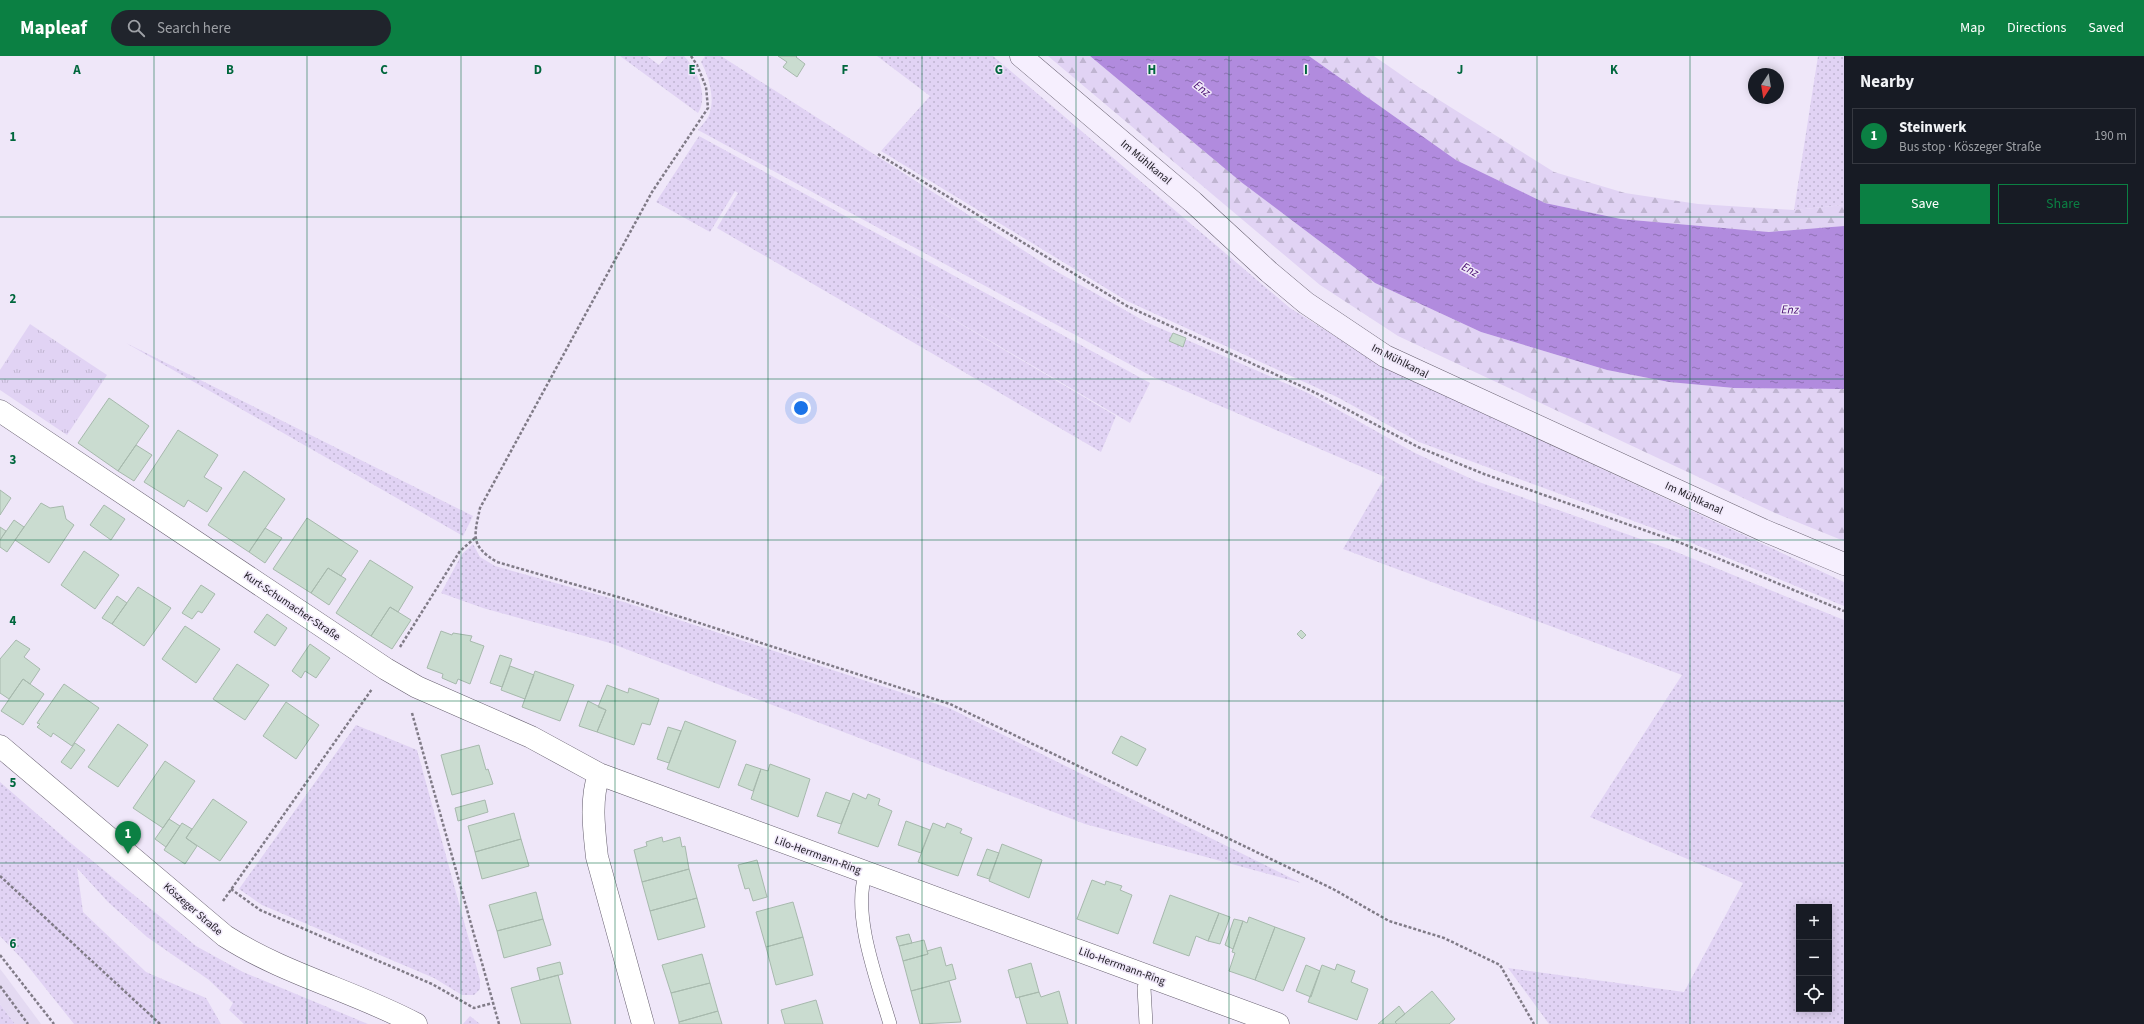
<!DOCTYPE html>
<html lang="en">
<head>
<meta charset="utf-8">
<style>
  :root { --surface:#171b24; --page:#20242c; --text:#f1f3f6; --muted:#9ea1a6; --line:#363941; --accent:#0b8043 }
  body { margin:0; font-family:"Source Sans 3",sans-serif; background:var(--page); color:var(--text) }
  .controls { position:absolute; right:12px; bottom:12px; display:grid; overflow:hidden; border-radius:0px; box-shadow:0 2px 10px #0003 }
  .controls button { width:36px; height:36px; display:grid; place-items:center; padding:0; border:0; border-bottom:1px solid var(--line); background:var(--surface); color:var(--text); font:20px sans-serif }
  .compass { position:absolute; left:1748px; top:12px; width:36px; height:36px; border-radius:50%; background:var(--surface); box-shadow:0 2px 10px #0003; rotate:192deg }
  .you { position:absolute; left:801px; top:352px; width:14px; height:14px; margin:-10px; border:3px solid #fff; border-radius:50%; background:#1a73e8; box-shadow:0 0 0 6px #1a73e833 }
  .badge { display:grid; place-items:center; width:26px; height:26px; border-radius:50%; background:var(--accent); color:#fff; font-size:13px; font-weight:700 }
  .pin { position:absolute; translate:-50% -33px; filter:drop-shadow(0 1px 2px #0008) }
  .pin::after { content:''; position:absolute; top:21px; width:14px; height:12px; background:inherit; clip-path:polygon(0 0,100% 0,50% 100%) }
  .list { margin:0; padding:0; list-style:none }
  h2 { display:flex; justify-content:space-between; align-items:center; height:52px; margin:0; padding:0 16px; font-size:17px }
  h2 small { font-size:13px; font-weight:400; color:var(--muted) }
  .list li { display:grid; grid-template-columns:26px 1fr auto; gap:12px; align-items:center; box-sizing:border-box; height:56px; margin:0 8px 8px; padding:0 8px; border:1px solid var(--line); border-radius:0px }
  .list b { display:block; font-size:15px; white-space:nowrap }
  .list p { margin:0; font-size:13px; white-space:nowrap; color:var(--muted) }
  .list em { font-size:13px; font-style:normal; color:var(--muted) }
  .actions { display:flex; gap:8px; padding:12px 16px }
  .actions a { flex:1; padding:9px 0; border:1px solid var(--accent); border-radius:0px; text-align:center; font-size:14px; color:var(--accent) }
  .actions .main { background:var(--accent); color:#fff }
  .icon { flex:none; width:22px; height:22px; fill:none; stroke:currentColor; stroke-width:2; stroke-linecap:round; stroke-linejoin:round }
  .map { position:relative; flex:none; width:1844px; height:968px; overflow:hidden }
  header { display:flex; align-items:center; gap:24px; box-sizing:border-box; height:56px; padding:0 20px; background:var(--accent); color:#fff }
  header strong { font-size:19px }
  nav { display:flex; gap:22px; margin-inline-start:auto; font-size:14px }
  .search { width:280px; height:36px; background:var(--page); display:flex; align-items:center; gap:10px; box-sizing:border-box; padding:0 14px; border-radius:22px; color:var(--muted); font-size:15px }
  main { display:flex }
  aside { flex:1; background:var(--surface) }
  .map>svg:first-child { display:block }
  .built { fill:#e4daf2 }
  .grass { fill:url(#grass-dots); fill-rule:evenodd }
  .forest { fill:url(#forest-firs) }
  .park { fill:url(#park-tufts) }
  .water { fill:url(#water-ripples) }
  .building { fill:#cadcd0; stroke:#a7b9ad }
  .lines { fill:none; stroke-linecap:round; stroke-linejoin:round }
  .lane-casing { stroke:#645d6d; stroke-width:14 }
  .street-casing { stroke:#645d6d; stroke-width:23 }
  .secondary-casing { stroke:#645d6d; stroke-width:23 }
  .path { stroke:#807b87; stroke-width:2.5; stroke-dasharray:3 2; stroke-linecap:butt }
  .lane { stroke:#fff; stroke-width:13 }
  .street { stroke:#fff; stroke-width:22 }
  .secondary { stroke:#f6effe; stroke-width:22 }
  .grid { fill:none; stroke:#00673d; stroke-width:1; stroke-opacity:0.55 }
  .labels { text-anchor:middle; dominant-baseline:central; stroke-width:3; stroke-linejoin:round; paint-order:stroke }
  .street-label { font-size:11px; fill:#1c1920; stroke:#efe7f9 }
  .water-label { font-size:12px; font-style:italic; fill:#45096f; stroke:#efe7f9 }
  .grid-label { font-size:13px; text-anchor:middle; font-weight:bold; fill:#00673d; stroke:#efe7f9; stroke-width:3; stroke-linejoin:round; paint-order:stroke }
</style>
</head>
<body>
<header>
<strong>Mapleaf</strong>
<div class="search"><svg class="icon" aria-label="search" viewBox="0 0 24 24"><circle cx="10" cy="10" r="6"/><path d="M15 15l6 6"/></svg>Search here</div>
<nav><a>Map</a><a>Directions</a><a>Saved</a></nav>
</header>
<main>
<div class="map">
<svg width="1844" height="968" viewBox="0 0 1844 968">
  <defs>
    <pattern id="grass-dots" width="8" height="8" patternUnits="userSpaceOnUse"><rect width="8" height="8" fill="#e1d3f4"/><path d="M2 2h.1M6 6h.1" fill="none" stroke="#c0b5d1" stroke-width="1.8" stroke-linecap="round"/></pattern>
    <pattern id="forest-firs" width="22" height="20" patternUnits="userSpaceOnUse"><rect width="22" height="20" fill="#e1d3f4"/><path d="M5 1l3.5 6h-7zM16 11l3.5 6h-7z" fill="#c0b5d1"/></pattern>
    <pattern id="park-tufts" width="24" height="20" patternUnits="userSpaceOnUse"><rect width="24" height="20" fill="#e1d3f4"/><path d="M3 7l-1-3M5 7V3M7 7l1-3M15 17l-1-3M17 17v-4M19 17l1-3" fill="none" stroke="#c0b5d1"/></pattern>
    <pattern id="water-ripples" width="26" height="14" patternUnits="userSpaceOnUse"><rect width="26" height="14" fill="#b18bde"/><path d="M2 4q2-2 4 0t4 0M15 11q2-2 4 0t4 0" fill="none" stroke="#8f71b4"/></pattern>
  </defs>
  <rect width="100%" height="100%" fill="#efe7f9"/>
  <path class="built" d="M0 913 4 918 41 968H15L0 948Z"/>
  <path class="grass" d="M620 0H647L659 9 667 0H684C697 14 709 39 698 57Z
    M705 0H721L1054 214 1146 266 1310 338 1415 397 1476 425 1669 493 1844 564V968H1549L1508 912 1684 936 1743 827 1590 761 1682 619 1343 493 1385 421 1153 321 698 74C702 69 709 62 710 56 715 41 708 18 701 6ZM1799 851H1829V953H1799Z
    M877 0H993L1290 252 1384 311 1844 526V550L1677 481 1419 386 1337 341 1127 245 881 95 930 40Z
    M1818 0H1844V149L1794 154Z
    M699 80 1150 327 1130 367 856 206 1116 360 1101 396 717 172 738 137 735 135 710 176 656 146Z
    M126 287 473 460 463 480Z
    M473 488 480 501 495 510 624 546 949 652 1301 827 1085 768 610 587 483 552 441 537 462 498Z
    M356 669 417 694 480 924V933L474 939H462L434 922 262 849 239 833Z
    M0 726 67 784 196 890 243 916 368 968H244L229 954 233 947 209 924 147 881 108 846 77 812 83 856 146 916 206 942 221 968H74L23 904 0 880Z
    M0 948 15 968H0Z
    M470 960 480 968H463Z"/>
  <path class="forest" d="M1048 0H1090L1241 126 1375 227 1481 276 1607 314 1669 326 1734 332 1844 333V485L1775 457 1398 280 1320 229Z
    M1309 0H1374L1420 32 1554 116 1625 137 1698 148 1794 154 1844 149V170L1769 176 1621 163 1545 147 1456 104Z"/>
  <path class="park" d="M30 268 107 319 67 379 0 334V314Z"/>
  <path class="water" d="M1090 0H1309L1456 104 1545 147 1621 163 1769 176 1844 170V333L1734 332 1669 326 1607 314 1481 276 1375 227 1241 126Z"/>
  <path class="building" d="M778 0H797L796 1 805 8 797 21 783 11 787 6Z
    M1173 277 1186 282 1183 291 1169 285Z
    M109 342 149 370 118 415 78 387Z
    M178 374 218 399 204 421 222 432 207 456 188 444 184 451 144 426Z
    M136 389 152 399 134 425 118 415Z
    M244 415 285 443 249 496 208 469Z
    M0 434 11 442 0 459Z
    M41 447 50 452 63 450 66 463 74 469 49 507 15 484Z
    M104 449 125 463 111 484 90 469Z
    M307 462 358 495 341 520 328 512 311 537 273 513Z
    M14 464 24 471 7 496 0 491V484Z
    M0 471 6 475 0 484Z
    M265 472 282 482 265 507 249 496Z
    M84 495 119 519 95 553 61 529Z
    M370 504 413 531 398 556 390 551 371 580 336 557Z
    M328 512 346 523 329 549 311 537Z
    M201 529 215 538 202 557 198 555 192 563 182 557Z
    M138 531 171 552 144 590 112 568Z
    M117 540 127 547 112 568 102 562Z
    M390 551 411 564 392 593 371 580Z
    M267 558 287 572 275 590 254 576Z
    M185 570 220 593 196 627 162 603Z
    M1301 574 1306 579 1302 583 1297 578Z
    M441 575 452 579 453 577 472 580 470 585 484 590 470 628 458 623 456 628 442 622 443 618 427 612Z
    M16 584 30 593 24 601 40 613 30 628 23 623 9 643 0 637V603Z
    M310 588 330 602 316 622 305 615 301 622 292 615Z
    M500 599 512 603 502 631 490 627Z
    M237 608 269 629 245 664 213 643Z
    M510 610 534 619 525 643 501 634Z
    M535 615 574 629 560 665 522 651Z
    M23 623 44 638 23 669 1 655Z
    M64 628 99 652 72 690 53 677 51 681 37 671 40 668 37 667Z
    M607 629 628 637 629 632 659 643 650 669 642 667 634 689 597 676 606 654 598 651Z
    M588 645 606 654 597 676 579 670Z
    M286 646 319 669 296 703 263 680Z
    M685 665 736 685 719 732 667 713Z
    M118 668 148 689 118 731 88 711Z
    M668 671 681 675 669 707 657 703Z
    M1121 680 1146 693 1137 710 1112 697Z
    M75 687 85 694 71 713 61 706Z
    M479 689 486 714 488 713 493 728 452 739 441 699Z
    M165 705 195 725 163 772 133 752Z
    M746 708 761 713 753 735 738 729Z
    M770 708 810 723 798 761 751 743 761 713 768 715Z
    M826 736 850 745 841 768 817 760Z
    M853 737 866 743 868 738 880 743 878 749 892 755 878 791 838 777Z
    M213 743 247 766 220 805 186 782Z
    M485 744 488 756 458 765 455 752Z
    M514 757 521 783 475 796 468 770Z
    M169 763 180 770 166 791 155 783Z
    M906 765 930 774 921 797 898 789Z
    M182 767 192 773 186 782 197 790 185 808 164 794Z
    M933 767 945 772 947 767 962 773 960 777 972 782 958 820 918 806Z
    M662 781 663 786 680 781 682 791 685 790 689 813 642 826 634 794 647 790 646 786Z
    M521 783 529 810 482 823 475 796Z
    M1002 788 1042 804 1029 842 989 825Z
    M987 793 999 797 989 823 977 819Z
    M757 804 767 841 753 845 749 832 745 833 738 809Z
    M689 813 697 842 650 855 642 826Z
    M1092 824 1105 829 1106 825 1122 830 1120 834 1132 839 1118 878 1077 863Z
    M536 836 543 863 497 875 489 849Z
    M1170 839 1219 857 1208 885 1196 880 1189 900 1153 887Z
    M697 842 705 871 658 884 650 855Z
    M793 846 803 881 766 891 756 856Z
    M1219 857 1230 861 1220 888 1208 885Z
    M1249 861 1275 871 1255 924 1229 915 1235 897 1232 896 1243 865 1247 867Z
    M543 863 551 889 504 902 497 875Z
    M1234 863 1243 865 1233 893 1225 889Z
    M1275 871 1305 882 1283 935 1255 924Z
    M909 878 912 887 899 890 896 881Z
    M803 881 813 919 776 929 766 891Z
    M924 884 928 898 903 905 899 890Z
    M941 891 946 910 952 908 956 923 911 935 903 905 928 898 927 895Z
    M702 898 710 927 671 937 662 909Z
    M560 906 563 918 540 924 537 912Z
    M1031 907 1039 936 1016 942 1008 914Z
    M1337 908 1355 915 1351 926 1368 933 1357 964 1308 946 1322 909 1335 914Z
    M1306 909 1320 915 1311 941 1296 935Z
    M558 919 571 968H521L511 932Z
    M949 925 961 966 920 968 911 935Z
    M710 927 718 955 679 966 671 937Z
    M1059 935 1068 968H1027L1019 941 1039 936 1041 941Z
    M1432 935 1455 963 1449 968H1397L1395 966Z
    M816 944 823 968H785L781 954Z
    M1399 950 1405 958 1395 966 1397 968H1378Z
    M718 955 722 968H679V966Z"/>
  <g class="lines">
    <defs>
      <path id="lane" d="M866 817C851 857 878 927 890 968
        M1146 968 1144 932 1149 920"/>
      <path id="street" d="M0 355 386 613 417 631 531 681 599 718 1278 968
        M0 690 225 880C284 918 354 935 416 968
        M599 718C590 744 594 774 597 801L643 968"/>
      <path id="secondary" d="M1021 0 1193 146 1269 216 1306 247 1385 300 1763 474 1844 508"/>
    </defs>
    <use href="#lane" class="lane-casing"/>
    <use href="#street" class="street-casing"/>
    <use href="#secondary" class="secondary-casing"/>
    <path class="path" d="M691 0 697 9 706 31 708 52 652 136 480 452C474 480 470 490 497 506L625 543 950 648 1333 833 1389 865 1444 882 1500 909 1534 968
      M878 98 1127 250 1316 337 1418 391 1484 418 1681 487 1844 555
      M400 591 460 495 475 482
      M412 657 499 968
      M0 820 160 968
      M231 833 260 854 432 928 474 952 493 947
      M223 845 372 633
      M0 899 54 968
      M0 930 28 968"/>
    <use href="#lane" class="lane"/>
    <use href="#street" class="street"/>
    <use href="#secondary" class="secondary"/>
  </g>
  <path class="grid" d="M154 0V968M307 0V968M461 0V968M615 0V968M768 0V968M922 0V968M1076 0V968M1229 0V968M1383 0V968M1537 0V968M1690 0V968M0 161H1844M0 323H1844M0 484H1844M0 645H1844M0 807H1844"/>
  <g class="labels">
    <g class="street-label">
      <text transform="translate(1146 106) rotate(40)">Im Mühlkanal</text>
      <text transform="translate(1400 305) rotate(27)">Im Mühlkanal</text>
      <text transform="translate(1694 442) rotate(25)">Im Mühlkanal</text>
      <text transform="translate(292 550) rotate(34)">Kurt-Schumacher-Straße</text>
      <text transform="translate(818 799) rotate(20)">Lilo-Herrmann-Ring</text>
      <text transform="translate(193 853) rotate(41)">Köszeger Straße</text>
      <text transform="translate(1122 910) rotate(20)">Lilo-Herrmann-Ring</text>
    </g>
    <g class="water-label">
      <text transform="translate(1202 33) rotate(37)">Enz</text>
      <text transform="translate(1470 214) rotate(29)">Enz</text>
      <text transform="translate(1790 254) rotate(1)">Enz</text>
    </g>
  </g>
  <g class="grid-label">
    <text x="77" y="18">A</text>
    <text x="230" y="18">B</text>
    <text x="384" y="18">C</text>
    <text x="538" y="18">D</text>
    <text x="692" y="18">E</text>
    <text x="845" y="18">F</text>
    <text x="999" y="18">G</text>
    <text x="1152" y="18">H</text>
    <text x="1306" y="18">I</text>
    <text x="1460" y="18">J</text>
    <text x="1614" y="18">K</text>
    <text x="13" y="85">1</text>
    <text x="13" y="247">2</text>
    <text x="13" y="408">3</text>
    <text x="13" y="569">4</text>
    <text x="13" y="731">5</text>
    <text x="13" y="892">6</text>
  </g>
</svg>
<div class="controls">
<button>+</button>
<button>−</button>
<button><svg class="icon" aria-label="locate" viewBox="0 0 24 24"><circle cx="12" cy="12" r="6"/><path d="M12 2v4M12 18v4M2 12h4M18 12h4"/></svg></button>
</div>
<svg class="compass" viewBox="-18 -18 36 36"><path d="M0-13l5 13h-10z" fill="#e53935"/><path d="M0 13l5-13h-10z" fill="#9ea1a6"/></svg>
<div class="you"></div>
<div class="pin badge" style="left:128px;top:798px">1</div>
</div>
<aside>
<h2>Nearby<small></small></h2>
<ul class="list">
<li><span class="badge">1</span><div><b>Steinwerk</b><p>Bus stop · Köszeger Straße</p></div><em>190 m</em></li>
</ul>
<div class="actions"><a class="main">Save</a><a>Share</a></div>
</aside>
</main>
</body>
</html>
